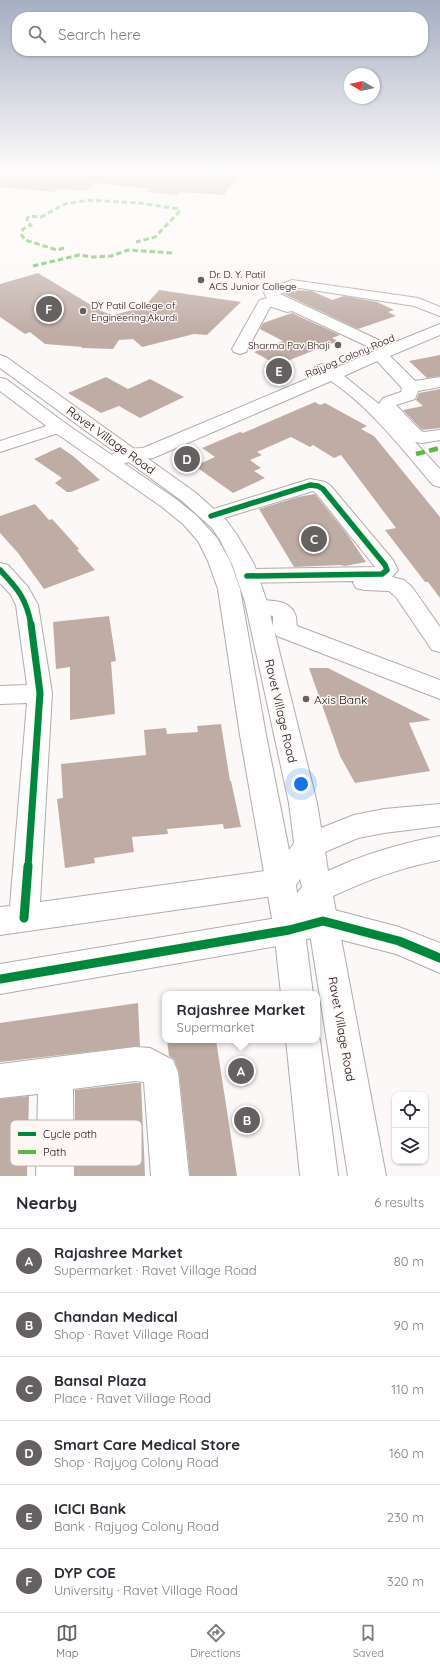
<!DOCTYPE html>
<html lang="en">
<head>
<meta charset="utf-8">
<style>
  :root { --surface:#fff; --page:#f7f7f7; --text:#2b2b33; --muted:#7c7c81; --line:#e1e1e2; --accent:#656160 }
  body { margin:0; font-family:Quicksand,sans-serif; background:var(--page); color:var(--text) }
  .controls { position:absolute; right:12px; bottom:12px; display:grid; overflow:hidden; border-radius:8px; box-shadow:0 1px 3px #0004 }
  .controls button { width:36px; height:36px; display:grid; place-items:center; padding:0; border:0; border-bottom:1px solid var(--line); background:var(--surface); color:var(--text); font:20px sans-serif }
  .compass { position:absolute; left:344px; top:68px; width:36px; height:36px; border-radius:50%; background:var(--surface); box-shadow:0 1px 3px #0004; rotate:279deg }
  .you { position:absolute; left:301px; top:784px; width:14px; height:14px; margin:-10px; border:3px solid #fff; border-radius:50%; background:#1a73e8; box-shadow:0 0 0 6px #1a73e833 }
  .badge { display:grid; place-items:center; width:26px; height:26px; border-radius:50%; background:var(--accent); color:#fff; font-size:13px; font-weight:700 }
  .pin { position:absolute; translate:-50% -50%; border:2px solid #fff; box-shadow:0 1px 4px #0006 }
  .popup { position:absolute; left:162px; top:991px; width:158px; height:52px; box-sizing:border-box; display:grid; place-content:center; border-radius:8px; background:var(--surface); filter:drop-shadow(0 1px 3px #0005); font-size:13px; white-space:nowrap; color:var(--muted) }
  .popup b { font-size:15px; color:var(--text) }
  .popup::after { content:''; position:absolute; left:50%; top:100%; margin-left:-8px; border:8px solid transparent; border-top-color:var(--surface) }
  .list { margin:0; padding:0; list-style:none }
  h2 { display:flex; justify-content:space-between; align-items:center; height:52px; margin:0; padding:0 16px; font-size:17px }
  h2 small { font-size:13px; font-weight:400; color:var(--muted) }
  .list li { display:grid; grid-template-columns:26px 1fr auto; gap:12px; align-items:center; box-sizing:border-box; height:64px; padding:0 16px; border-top:1px solid var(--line) }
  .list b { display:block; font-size:15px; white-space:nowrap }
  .list p { margin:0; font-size:13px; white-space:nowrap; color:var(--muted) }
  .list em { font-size:13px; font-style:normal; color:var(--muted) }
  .icon { flex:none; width:22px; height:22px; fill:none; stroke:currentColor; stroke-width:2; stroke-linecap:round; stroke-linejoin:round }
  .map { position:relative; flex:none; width:440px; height:1176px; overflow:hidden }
  .search { position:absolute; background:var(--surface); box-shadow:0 1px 3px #0004; left:12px; right:12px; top:12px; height:44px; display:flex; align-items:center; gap:10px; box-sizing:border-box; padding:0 14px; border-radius:16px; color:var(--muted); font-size:15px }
  .sheet { height:436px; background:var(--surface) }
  nav { display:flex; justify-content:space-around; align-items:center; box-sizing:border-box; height:56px; border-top:1px solid var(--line); background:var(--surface); font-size:11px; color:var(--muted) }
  nav a { display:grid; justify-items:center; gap:2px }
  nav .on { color:var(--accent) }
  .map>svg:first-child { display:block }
  .building { fill:#bfada5 }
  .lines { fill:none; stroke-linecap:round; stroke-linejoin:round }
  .minor-casing { stroke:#afacab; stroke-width:2 }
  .primary-casing { stroke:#afacab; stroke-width:2 }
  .minor { fill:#fffefe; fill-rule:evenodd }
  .primary { fill:#fffefe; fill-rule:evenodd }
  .quiet-far1 { stroke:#58b947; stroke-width:3; stroke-dasharray:5.5 3; stroke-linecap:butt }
  .quiet { stroke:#58b947; stroke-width:4.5; stroke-dasharray:9 4.5; stroke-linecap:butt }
  .cycleway-far2-casing { stroke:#fef7f5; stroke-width:8 }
  .cycleway-far1-casing { stroke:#fef7f5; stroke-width:10 }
  .cycleway-casing { stroke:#fef7f5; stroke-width:12 }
  .cycleway-far2 { stroke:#00873e; stroke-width:5.5 }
  .cycleway-far1 { stroke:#00873e; stroke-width:7 }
  .cycleway { stroke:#00873e; stroke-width:9 }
  .poi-dot { fill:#656160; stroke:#fef7f5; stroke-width:1.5 }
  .labels { text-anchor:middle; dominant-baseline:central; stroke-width:3; stroke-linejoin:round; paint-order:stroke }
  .far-poi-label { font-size:10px; fill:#13100f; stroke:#fef7f5; text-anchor:start }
  .far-street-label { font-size:10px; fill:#13100f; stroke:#fef7f5 }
  .street-label { font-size:12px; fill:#13100f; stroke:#fef7f5 }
  .poi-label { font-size:12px; fill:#13100f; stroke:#fef7f5; text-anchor:start }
  .key { fill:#fef7f5; stroke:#b8b2b0; stroke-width:1 }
  .key-label { font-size:11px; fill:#13100f }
</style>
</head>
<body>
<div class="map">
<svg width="440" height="1176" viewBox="0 0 440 1176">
  <rect width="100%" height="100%" fill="#fcf8f7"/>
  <path class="building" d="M0 169H210L208 172 239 175 224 195 180 192 178 195 145 192 149 189 94 183 87 191 59 189 55 192 0 187Z
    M38 273 101 311 113 315 144 307 159 290 241 302 207 335 194 334 142 347 133 339 119 340 113 349 82 348V347L45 344 30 332 25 334 0 317V284Z
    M294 290 312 291 332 300 344 296 377 302 394 310 388 312 396 316 358 329 284 294Z
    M292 313 340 335 332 338 338 341 277 365 254 352 283 341 260 329 263 323Z
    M440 355V376L427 378 409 361Z
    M106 377 128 389 150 379 184 397 140 418 119 406 101 413 68 393Z
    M440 389V428L422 430 403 410 423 406 416 400 419 393Z
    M315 402 320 405 325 403 367 426 361 429 374 436 440 517V598L428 582H425L385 530 396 528 341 455 334 458 313 445 310 447 291 437 257 452 262 455 250 460 261 468 254 471 265 478 233 493 195 466 215 457 202 448 240 432 243 433Z
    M60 447 73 456 100 480 71 492H67L55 483 62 478 34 459Z
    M315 494 347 534 366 562 345 566 340 565 294 567 259 509 298 497Z
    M35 504 49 520 52 519 63 531 79 549 77 550 95 570 44 589 18 553 0 533V516Z
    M109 616 116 661 111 662 115 714 70 720V667L56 669 53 622Z
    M309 668H328L431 720 409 723 430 771 355 783 340 756Z
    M221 724 230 781H231L241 827 224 829 223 824 167 829 168 834 132 837 134 852 94 858 95 863 65 868 57 799 63 798 61 764 146 755 144 730 166 728 167 734 198 732 197 726Z
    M138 1003 140 1046 0 1062V1023Z
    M167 1040H216L237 1176H190L179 1072 174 1059 169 1056Z
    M135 1083H141L145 1176H75V1090Z
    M29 1096 27 1176H0V1099Z"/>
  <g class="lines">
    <defs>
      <path id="minor" d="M292 280 418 298 440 307V316L414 306 300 288H294L280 294 383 342 385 345 383 347 440 324V335L390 356 415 381 440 377V387L418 391 415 399 396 405 421 431 424 432 440 430V440L422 443 415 442 440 469V487L433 485C402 449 371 408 331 381L153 458 134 460 112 468 105 466 103 462C110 451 131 448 143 448L319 374 314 369 316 366 322 364 333 369 379 349 371 348 292 311 287 312 272 307H270L246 352 240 354 234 352 232 349 258 303 260 300 267 298 264 293 266 290ZM377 361 402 388 401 392 383 398 379 404 344 376Z
        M59 422 65 423 68 427 65 431 0 452V441Z
        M310 479 325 482 330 485 393 560 398 570 392 577 404 580 412 587 440 627V652L432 650 396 597 389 591 364 590 356 588 353 583 354 581 247 583 239 581 236 576 239 571 247 569 375 567 316 493 313 491 211 522 204 520 201 516 204 512Z
        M0 563 8 565 28 587 38 605 52 693 40 902 280 869 291 873 295 882 291 891 280 895 0 935V907L10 906 27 703 0 704V686L27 685 16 605 11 595 0 583Z
        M257 600C271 601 289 599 295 614 297 618 296 623 297 626L440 680V699L277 636 273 630V616L249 612 246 607 249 602Z
        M323 907 399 927 440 943V973L396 954 323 935 289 944 0 994V964L289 916Z
        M135 1047 150 1048 173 1060 178 1072 189 1176H151L144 1082 135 1081 73 1089 74 1176H36L38 1094 0 1098V1064Z"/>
      <path id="primary" d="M0 355 6 357 196 493 226 520 237 535 254 564 267 602 317 803 321 828 354 815 384 809 440 804V826L384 833 358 838 325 852 328 871C364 854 402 843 440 836V860C400 868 370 879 333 896L386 1176H348L309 927 305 933 313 994H281L274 930 240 735 218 589 208 561 198 541 183 524 162 507 53 431 0 391V378L6 379 65 423 176 499 197 516 217 538 230 561 240 589 266 735 289 850 294 843 289 803 245 602 232 564 220 540 212 528 182 501 0 368ZM300 879 302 887 297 893 296 885Z
        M317 1033 320 1040 338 1176H300L286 1040H317Z"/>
    </defs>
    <use href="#minor" class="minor-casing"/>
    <use href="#primary" class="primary-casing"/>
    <use href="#minor" class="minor"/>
    <use href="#primary" class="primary"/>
    <path class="quiet-far1" d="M64 248 57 250 25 240 21 234 23 229 31 225 28 223 27 219 29 216 41 217 65 204 89 200 140 203 179 209V212L155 237 136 242
      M33 266 79 255 94 257 111 256 128 250 173 253"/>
    <path class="quiet" d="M416 454 440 448"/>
    <defs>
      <path id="cycleway-far2" d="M211 516 310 485 318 486 323 489 385 565 387 570 382 574 247 576
        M0 570C17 588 27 599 31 625"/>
      <path id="cycleway-far1" d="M28 867 40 693 31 624"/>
      <path id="cycleway" d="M24 918 28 866
        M0 979 289 930 323 921 399 941 440 958"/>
    </defs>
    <use href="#cycleway-far2" class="cycleway-far2-casing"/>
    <use href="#cycleway-far1" class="cycleway-far1-casing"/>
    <use href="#cycleway" class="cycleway-casing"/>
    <use href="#cycleway-far2" class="cycleway-far2"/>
    <use href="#cycleway-far1" class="cycleway-far1"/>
    <use href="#cycleway" class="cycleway"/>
  </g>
  <linearGradient id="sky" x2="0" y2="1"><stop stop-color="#a5adc2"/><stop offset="0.51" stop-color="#fefcfb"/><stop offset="1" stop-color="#fefcfb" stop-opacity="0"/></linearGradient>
  <rect width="440" height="334" fill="url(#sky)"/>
  <g class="poi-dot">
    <circle cx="201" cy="280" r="4"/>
    <circle cx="83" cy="311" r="4"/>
    <circle cx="338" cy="345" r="4"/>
    <circle cx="306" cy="699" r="4"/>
  </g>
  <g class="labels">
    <g class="far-poi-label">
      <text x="209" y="274">Dr. D. Y. Patil<tspan x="209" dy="12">ACS Junior College</tspan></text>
      <text x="91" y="305">DY Patil College of<tspan x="91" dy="12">Engineering,Akurdi</tspan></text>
      <text x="330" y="345" text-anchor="end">Sharma Pav Bhaji</text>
    </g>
    <g class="far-street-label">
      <text transform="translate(350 356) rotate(-23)">Rajyog Colony Road</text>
    </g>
    <g class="street-label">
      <text transform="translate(111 440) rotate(36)">Ravet Village Road</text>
      <text transform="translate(281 711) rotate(77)">Ravet Village Road</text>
      <text transform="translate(342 1029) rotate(80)">Ravet Village Road</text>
    </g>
    <g class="poi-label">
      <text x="314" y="699">Axis Bank</text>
    </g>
  </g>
  <rect x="10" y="1120" width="132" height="46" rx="6" class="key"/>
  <rect x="18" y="1132" width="18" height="4" fill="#00873e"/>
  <rect x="18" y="1150" width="18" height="4" fill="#58b947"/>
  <g class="key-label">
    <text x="43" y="1138">Cycle path</text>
    <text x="43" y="1156">Path</text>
  </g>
</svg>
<div class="controls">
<button><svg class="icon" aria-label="locate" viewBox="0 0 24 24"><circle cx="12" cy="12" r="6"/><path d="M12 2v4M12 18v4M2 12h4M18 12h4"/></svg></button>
<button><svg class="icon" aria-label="layers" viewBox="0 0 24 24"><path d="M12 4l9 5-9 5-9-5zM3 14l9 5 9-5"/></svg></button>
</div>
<svg class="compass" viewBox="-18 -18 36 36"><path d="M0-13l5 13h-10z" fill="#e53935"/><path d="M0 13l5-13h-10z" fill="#7c7c81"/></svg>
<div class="you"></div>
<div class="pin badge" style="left:241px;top:1071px">A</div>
<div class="popup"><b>Rajashree Market</b>Supermarket</div>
<div class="pin badge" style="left:247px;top:1120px">B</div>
<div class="pin badge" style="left:314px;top:539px">C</div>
<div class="pin badge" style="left:187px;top:459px">D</div>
<div class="pin badge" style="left:279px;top:371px">E</div>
<div class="pin badge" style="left:49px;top:309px">F</div>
<div class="search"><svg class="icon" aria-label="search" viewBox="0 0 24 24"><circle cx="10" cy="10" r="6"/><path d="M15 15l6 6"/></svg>Search here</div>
</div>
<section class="sheet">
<h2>Nearby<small>6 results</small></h2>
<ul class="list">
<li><span class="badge">A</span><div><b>Rajashree Market</b><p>Supermarket · Ravet Village Road</p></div><em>80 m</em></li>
<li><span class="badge">B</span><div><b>Chandan Medical</b><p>Shop · Ravet Village Road</p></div><em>90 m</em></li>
<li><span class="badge">C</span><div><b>Bansal Plaza</b><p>Place · Ravet Village Road</p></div><em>110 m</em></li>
<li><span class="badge">D</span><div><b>Smart Care Medical Store</b><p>Shop · Rajyog Colony Road</p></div><em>160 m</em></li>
<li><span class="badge">E</span><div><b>ICICI Bank</b><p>Bank · Rajyog Colony Road</p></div><em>230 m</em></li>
<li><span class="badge">F</span><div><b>DYP COE</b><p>University · Ravet Village Road</p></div><em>320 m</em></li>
</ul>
</section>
<nav>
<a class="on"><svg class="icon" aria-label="map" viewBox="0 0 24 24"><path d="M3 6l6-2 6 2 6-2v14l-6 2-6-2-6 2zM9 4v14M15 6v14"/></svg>Map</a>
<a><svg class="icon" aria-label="directions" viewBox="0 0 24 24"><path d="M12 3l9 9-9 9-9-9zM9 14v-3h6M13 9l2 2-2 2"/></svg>Directions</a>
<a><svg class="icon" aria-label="saved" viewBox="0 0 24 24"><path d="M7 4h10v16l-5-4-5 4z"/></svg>Saved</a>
</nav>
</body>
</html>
